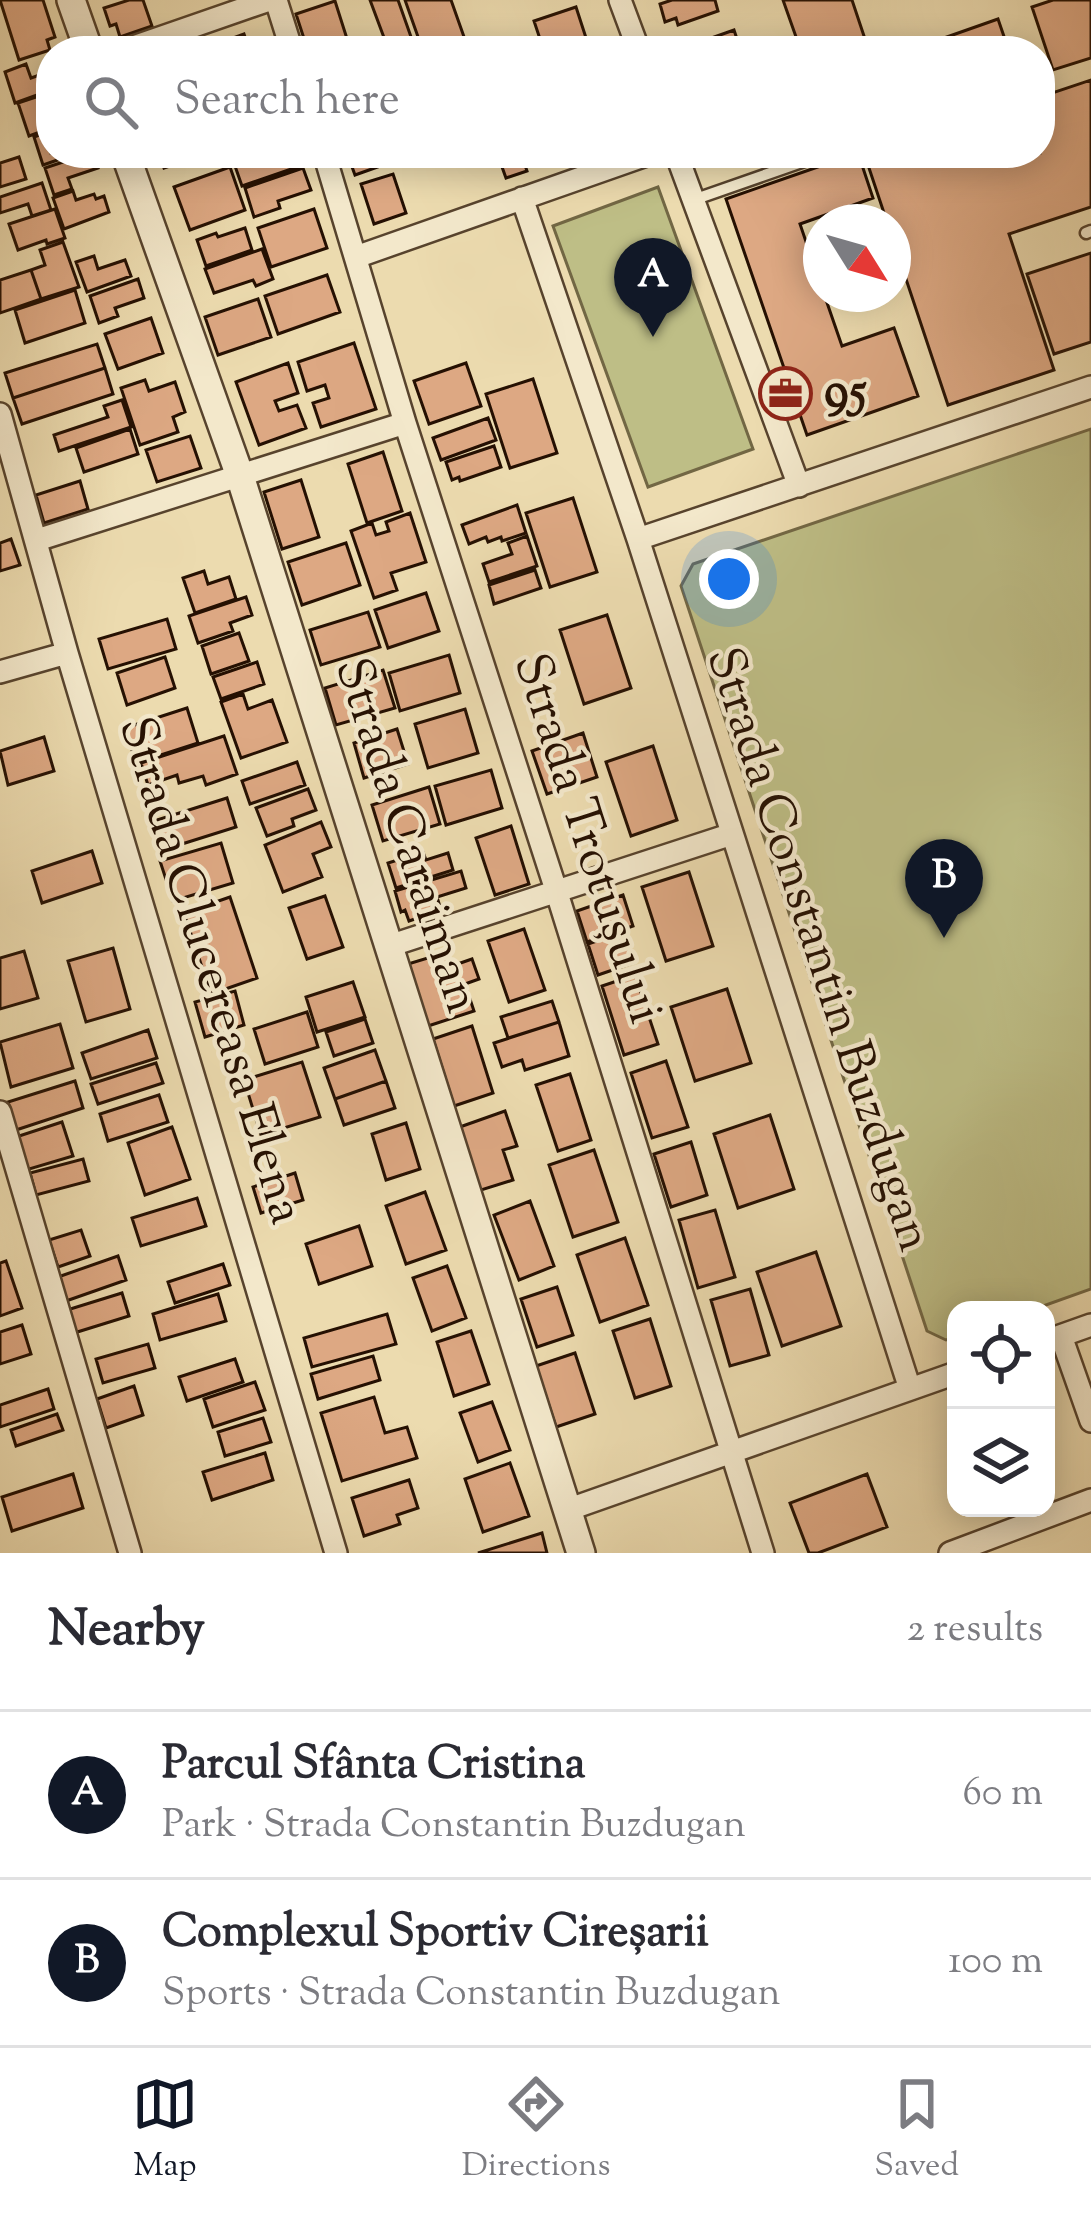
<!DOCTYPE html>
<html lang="en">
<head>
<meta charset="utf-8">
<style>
  :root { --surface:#fff; --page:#f7f7f7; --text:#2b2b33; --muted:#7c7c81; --line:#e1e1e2; --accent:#111827 }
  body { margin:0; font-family:"Sorts Mill Goudy",serif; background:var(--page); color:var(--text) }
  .controls { position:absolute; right:36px; bottom:36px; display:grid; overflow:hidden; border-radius:24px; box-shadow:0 6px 30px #0003 }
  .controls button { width:108px; height:108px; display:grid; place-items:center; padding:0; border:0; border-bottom:3px solid var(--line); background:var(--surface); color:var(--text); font:60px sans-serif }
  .compass { position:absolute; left:803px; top:204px; width:108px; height:108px; border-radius:50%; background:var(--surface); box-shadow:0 6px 30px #0003; rotate:127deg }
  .you { position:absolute; left:729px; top:579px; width:42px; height:42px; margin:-30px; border:9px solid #fff; border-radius:50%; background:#1a73e8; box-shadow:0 0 0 18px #1a73e833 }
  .badge { display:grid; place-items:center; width:78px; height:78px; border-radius:50%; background:var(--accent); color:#fff; font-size:39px; font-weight:700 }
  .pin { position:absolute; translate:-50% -99px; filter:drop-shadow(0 3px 6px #0008) }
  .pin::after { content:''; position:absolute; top:63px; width:42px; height:36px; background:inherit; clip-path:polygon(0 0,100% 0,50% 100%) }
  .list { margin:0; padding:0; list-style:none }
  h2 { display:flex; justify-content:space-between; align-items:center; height:156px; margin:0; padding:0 48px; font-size:51px }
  h2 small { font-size:39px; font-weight:400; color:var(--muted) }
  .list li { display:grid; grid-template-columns:78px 1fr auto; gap:36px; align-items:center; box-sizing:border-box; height:168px; padding:0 48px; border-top:3px solid var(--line) }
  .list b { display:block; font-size:45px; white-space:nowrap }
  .list p { margin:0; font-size:39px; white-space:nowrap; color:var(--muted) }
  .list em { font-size:39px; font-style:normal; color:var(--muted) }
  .icon { flex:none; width:66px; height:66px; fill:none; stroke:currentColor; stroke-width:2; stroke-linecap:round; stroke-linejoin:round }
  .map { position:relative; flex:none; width:1091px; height:1553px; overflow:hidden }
  .search { position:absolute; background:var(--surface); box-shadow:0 6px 30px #0003; left:36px; right:36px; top:36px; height:132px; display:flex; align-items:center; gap:30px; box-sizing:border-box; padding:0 42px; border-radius:48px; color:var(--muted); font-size:45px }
  .sheet { height:492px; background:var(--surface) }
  nav { display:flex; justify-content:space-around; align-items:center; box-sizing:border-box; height:168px; border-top:3px solid var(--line); background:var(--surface); font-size:33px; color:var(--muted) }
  nav a { display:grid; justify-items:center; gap:6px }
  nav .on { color:var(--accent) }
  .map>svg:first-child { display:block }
  .green { fill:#bebe86; stroke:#726744; stroke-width:3 }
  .building { fill:#dda883; stroke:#251002; stroke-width:3 }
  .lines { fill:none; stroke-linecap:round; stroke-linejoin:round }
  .service-casing { stroke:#57432d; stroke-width:15 }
  .minor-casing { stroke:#57432d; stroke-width:26 }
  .tertiary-casing { stroke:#57432d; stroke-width:32 }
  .service { stroke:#f3e8cb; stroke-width:10 }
  .minor { stroke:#f3e8cb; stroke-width:21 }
  .tertiary { stroke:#f3e8cb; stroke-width:27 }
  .labels { text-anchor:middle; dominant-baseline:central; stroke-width:9; stroke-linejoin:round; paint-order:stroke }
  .poi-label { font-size:51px; font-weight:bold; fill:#251002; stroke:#f3e8cb; text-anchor:start }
  .street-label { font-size:51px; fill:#251002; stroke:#f3e8cb }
</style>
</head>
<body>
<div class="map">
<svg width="1091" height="1553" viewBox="0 0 1091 1553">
  <rect width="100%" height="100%" fill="#ecdbaf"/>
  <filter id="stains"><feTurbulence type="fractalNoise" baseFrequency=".00167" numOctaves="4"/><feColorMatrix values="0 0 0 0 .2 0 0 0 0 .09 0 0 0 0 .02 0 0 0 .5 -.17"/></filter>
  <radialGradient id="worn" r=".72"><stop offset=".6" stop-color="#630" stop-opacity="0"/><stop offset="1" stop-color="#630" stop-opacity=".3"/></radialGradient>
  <path class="green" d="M658 187 753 449 648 487 553 226Z
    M1091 429V1289L1032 1310H956V1337L946 1340 927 1331 681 586 693 564Z"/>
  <path class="building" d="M0 0H43L55 37 47 40 50 50 19 60Z
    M129 0H143L152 26 120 37 116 24 110 26 104 8Z
    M370 0H398L416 51H389Z
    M405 0H451L469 51H423Z
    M672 0H715L718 11 678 25 676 18 665 22 660 4Z
    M783 0H852L869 51H801Z
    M1053 0H1091V58L1053 70 1032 7Z
    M335 1 349 45 331 51H308L296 14Z
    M576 7 588 44 565 51H544L534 21Z
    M998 19 1009 51H907Z
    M734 30 741 51H707L703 41Z
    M244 34 250 51H198Z
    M26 64 31 78 51 71V90L15 103 5 72Z
    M1091 80V207L1009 234 1054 370 948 405 893 240V222H887L865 156 874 153H1040V97Z
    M51 92V113L47 115 51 128 29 136 18 103Z
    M50 131 51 153H78L43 165 34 137Z
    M90 153H93L98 168 68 178 72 189 54 195 45 168Z
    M159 153H225L227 158 208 165 204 154 164 168Z
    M275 153H299L303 165 242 186 235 166Z
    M347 153H402L403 158 355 175Z
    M497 153H521L527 171 506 178Z
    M858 153 873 198 800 224 821 286V294H824L842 346 894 328 918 396 807 435 726 199Z
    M19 157 26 179 0 187V163Z
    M230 167 245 210 190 230 174 187Z
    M303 168 311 190 278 201 280 208 254 217 245 188Z
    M393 174 406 213 374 224 361 184Z
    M42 183 51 210 32 216 28 204 0 213V197Z
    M73 191 76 200 94 194 96 199 104 196 109 212 64 229 53 198Z
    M55 209 65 238 47 244 46 240 18 250 9 224Z
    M314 209 327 248 271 267 258 228Z
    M245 228 252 250 206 266 197 240 216 233 218 237Z
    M63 242 79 287 41 299 31 270 45 265 40 250Z
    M262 249 273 279 256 286 253 280 214 293 205 269Z
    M1091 253V342L1054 354 1027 274Z
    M94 256 98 269 125 260 131 276 87 292 76 262Z
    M31 270 41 299 0 313V280Z
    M327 275 340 312 278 334 265 296Z
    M138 279 144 298 115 308 118 316 99 323 90 296Z
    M75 290 85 323 25 343 15 310Z
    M258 299 271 337 218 355 205 317Z
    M151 318 163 353 118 369 105 334Z
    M354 343 376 409 321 427 313 403 329 398 325 385 307 391 298 362Z
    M97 344 105 368 13 398 5 373Z
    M288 363 298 393 275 401 279 411 297 405 306 428 259 445 236 382Z
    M466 363 481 406 429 424 414 381Z
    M105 368 113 394 22 424 13 398Z
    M533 379 557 453 510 468 486 394Z
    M145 380 149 391 175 382 185 412 173 417 178 432 140 445 121 388Z
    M122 400 131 427 59 451 54 435 108 417 104 406Z
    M488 418 496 440 441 460 433 438Z
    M130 429 138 454 84 472 76 448Z
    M190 436 201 468 157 482 146 450Z
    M494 446 501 467 460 481 459 477 452 480 446 462Z
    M383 452 402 511 367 523 348 464Z
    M301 480 319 537 282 549 264 492Z
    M80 481 88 509 44 523 36 495Z
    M573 498 597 572 550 587 526 513Z
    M517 505 526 533 502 541 501 537 488 542 486 537 469 544 462 525Z
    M410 513 426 562 391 573 397 590 374 598 351 531 372 523 376 535 389 531 386 522Z
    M527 536 537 566 489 582 483 564 512 554 508 543Z
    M11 539 20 565 0 571V543Z
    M346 543 360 585 302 605 288 562Z
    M535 570 541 588 494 604 489 585Z
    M204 571 208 584 229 577 236 599 195 613 183 578Z
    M426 593 439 631 388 648 375 610Z
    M246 597 252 615 230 623 233 631 198 643 189 616Z
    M368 612 380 647 321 665 310 630Z
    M607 615 631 688 584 704 560 630Z
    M167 619 176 649 108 669 99 639Z
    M239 633 249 661 211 674 202 646Z
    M449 655 460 693 400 711 389 673Z
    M165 657 175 688 127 705 117 673Z
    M257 662 264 684 221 699 213 677Z
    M383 670 395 708 336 725 325 688Z
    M243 694 248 709 272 700 287 742 241 758 221 702Z
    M187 708 198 743 136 763 125 728Z
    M465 709 478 753 428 768 415 724Z
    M397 729 408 764 364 778 354 743Z
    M583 733 597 777 547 794 532 751Z
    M224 736 237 774 206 785 203 776 179 783 177 775 148 785 141 763Z
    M44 737 54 771 8 785 0 751Z
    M653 746 677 820 631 836 606 762Z
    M297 762 305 785 250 804 242 781Z
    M491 770 502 808 446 825 435 786Z
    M429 787 440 824 383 841 372 805Z
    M308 789 316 810 292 819 294 826 267 836 256 808Z
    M227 798 236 827 166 849 157 820Z
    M321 822 331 847 313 854 322 877 283 892 265 845Z
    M511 826 529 884 495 895 476 838Z
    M221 843 233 883 173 901 160 861Z
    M92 851 102 883 42 903 32 871Z
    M423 852 426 860 448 853 453 870 396 888 388 863Z
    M461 871 466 888 437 897 441 910 409 921 405 910 401 912 395 891Z
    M689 872 713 946 666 961 642 887Z
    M623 895 633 926 587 942 577 911Z
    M325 896 343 947 307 959 289 908Z
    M230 897 257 978 211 994 184 913Z
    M524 929 545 990 509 1002 488 941Z
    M623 932 633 963 598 975 588 944Z
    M113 948 130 1009 86 1022 68 961Z
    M24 951 38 998 0 1009V958Z
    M444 953 449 967 472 959 479 979 465 984 474 1011 428 1026 408 964Z
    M635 975 658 1044 624 1055 602 986Z
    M353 982 365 1017 317 1032 306 997Z
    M727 989 751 1063 695 1081 671 1007Z
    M235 991 244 1025 205 1037 195 1002Z
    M552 1001 559 1022 508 1038 501 1017Z
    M307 1012 318 1047 265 1064 254 1029Z
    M365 1019 373 1043 334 1056 326 1032Z
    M559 1022 569 1056 525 1070 522 1060 502 1067 494 1043Z
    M60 1024 73 1068 11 1087 0 1042Z
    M472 1026 493 1093 454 1106 433 1039Z
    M148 1030 157 1058 91 1079 82 1053Z
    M375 1050 386 1081 335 1099 324 1068Z
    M666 1061 688 1127 652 1138 631 1073Z
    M302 1062 320 1117 261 1135 244 1080Z
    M156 1063 163 1083 98 1104 91 1084Z
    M570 1074 591 1140 558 1151 536 1085Z
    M75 1081 83 1108 16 1130 8 1102Z
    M386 1081 395 1108 344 1125 335 1099Z
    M159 1095 168 1122 108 1141 100 1114Z
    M505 1111 517 1146 503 1150 513 1180 478 1191 457 1128Z
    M770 1115 794 1189 738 1208 714 1134Z
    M62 1122 73 1156 26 1170 16 1137Z
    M406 1123 420 1169 386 1180 372 1134Z
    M172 1127 190 1179 145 1195 128 1143Z
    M691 1142 707 1195 671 1207 654 1154Z
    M594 1150 618 1222 573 1237 549 1165Z
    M83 1159 89 1181 36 1195 30 1173Z
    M295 1173 303 1200 261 1213 253 1187Z
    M425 1192 446 1250 406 1264 386 1206Z
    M197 1198 206 1226 141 1246 132 1218Z
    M530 1201 554 1266 519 1280 494 1215Z
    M715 1210 735 1277 698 1288 679 1220Z
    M359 1226 372 1266 319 1284 306 1244Z
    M81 1230 90 1256 58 1267 49 1240Z
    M625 1238 648 1305 600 1322 577 1255Z
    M816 1252 841 1326 782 1346 757 1272Z
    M118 1256 126 1280 66 1301 58 1277Z
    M6 1261 22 1308 0 1316V1263Z
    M223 1264 230 1285 175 1303 168 1282Z
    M447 1266 466 1318 432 1331 413 1278Z
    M557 1287 573 1335 537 1347 521 1299Z
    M750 1289 769 1355 730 1366 711 1300Z
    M122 1293 129 1316 74 1333 67 1310Z
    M218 1294 226 1321 160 1340 153 1314Z
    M387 1314 396 1344 312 1367 304 1338Z
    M650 1319 671 1386 635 1398 613 1331Z
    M22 1325 31 1354 0 1364V1332Z
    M471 1331 489 1384 454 1396 437 1342Z
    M148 1344 155 1368 103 1383 96 1359Z
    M575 1353 595 1414 556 1427 536 1366Z
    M373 1356 380 1380 318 1399 311 1374Z
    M235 1359 243 1382 187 1401 179 1377Z
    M255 1382 265 1410 213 1427 204 1399Z
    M134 1386 143 1415 106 1428 97 1399Z
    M48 1389 54 1409 0 1427V1405Z
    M374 1397 385 1433 407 1427 417 1458 342 1481 321 1413Z
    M492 1402 510 1450 478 1462 460 1413Z
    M57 1414 63 1430 16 1446 11 1430Z
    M263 1418 271 1442 225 1456 218 1432Z
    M265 1453 273 1480 212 1500 203 1472Z
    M510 1463 529 1516 483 1532 465 1479Z
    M73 1474 83 1508 12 1531 2 1497Z
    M867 1474 887 1527 818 1553H809L790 1503Z
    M409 1480 418 1508 397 1515 400 1524 364 1536 352 1498Z
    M542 1533 547 1553H478Z"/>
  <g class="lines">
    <defs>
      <path id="service" d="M693 200 819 156
        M1086 233 1091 231"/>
      <path id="minor" d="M276 0 292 51
        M620 0 639 51
        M122 51 269 0
        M324 153 405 423 557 893 763 1553
        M676 153 799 486
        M522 198 638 539 910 1389
        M356 257 652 153
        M0 414 67 653 336 1553
        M638 539 1091 387
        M37 540 405 423
        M0 672 67 653
        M389 946 732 834
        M0 1112 130 1553
        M1061 1336 1091 1421
        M1046 1341 1091 1325
        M567 1510 956 1373
        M950 1553 1091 1500"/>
      <path id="tertiary" d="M71 0 89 51
        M125 153 240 476 581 1553"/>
    </defs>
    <use href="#service" class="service-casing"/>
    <use href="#minor" class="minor-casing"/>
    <use href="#tertiary" class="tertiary-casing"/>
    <use href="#service" class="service"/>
    <use href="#minor" class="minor"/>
    <use href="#tertiary" class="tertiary"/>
  </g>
  <defs>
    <symbol id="office-ring" viewBox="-11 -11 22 22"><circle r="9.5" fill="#f3e8cb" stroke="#8f2418" stroke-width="1.5"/><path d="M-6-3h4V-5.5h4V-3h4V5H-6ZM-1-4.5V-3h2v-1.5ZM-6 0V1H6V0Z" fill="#8f2418"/></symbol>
  </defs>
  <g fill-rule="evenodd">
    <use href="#office-ring" x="756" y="364" width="59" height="59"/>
  </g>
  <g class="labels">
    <g class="poi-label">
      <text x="824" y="393">95</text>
    </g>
    <g class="street-label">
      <text transform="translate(405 836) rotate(72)">Strada Caraiman</text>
      <text transform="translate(586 839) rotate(72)">Strada Trotușului</text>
      <text transform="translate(817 950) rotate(72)">Strada Constantin Buzdugan</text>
      <text transform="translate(209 971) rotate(73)">Strada Clucereasa Elena</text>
    </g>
  </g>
  <rect width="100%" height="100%" filter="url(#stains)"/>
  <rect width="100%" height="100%" fill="url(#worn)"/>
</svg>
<div class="controls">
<button><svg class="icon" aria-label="locate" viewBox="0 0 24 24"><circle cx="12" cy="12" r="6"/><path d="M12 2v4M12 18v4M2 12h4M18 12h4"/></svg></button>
<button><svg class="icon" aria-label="layers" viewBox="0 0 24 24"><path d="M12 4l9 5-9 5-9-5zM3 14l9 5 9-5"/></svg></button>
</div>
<svg class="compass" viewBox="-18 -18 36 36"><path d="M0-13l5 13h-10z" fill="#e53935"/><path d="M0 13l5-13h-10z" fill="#7c7c81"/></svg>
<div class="you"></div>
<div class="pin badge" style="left:653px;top:337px">A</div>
<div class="pin badge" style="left:944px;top:938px">B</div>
<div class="search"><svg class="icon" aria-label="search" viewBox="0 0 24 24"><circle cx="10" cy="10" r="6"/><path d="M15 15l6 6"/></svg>Search here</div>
</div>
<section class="sheet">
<h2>Nearby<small>2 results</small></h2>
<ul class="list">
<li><span class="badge">A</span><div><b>Parcul Sfânta Cristina</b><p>Park · Strada Constantin Buzdugan</p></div><em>60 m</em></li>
<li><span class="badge">B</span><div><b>Complexul Sportiv Cireșarii</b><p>Sports · Strada Constantin Buzdugan</p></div><em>100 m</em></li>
</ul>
</section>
<nav>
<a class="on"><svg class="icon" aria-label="map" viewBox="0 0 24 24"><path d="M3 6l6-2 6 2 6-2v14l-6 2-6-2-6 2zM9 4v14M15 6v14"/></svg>Map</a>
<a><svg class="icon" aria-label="directions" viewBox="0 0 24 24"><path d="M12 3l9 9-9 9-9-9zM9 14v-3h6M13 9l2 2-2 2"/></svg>Directions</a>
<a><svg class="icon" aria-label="saved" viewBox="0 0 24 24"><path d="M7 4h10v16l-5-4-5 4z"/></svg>Saved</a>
</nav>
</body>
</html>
